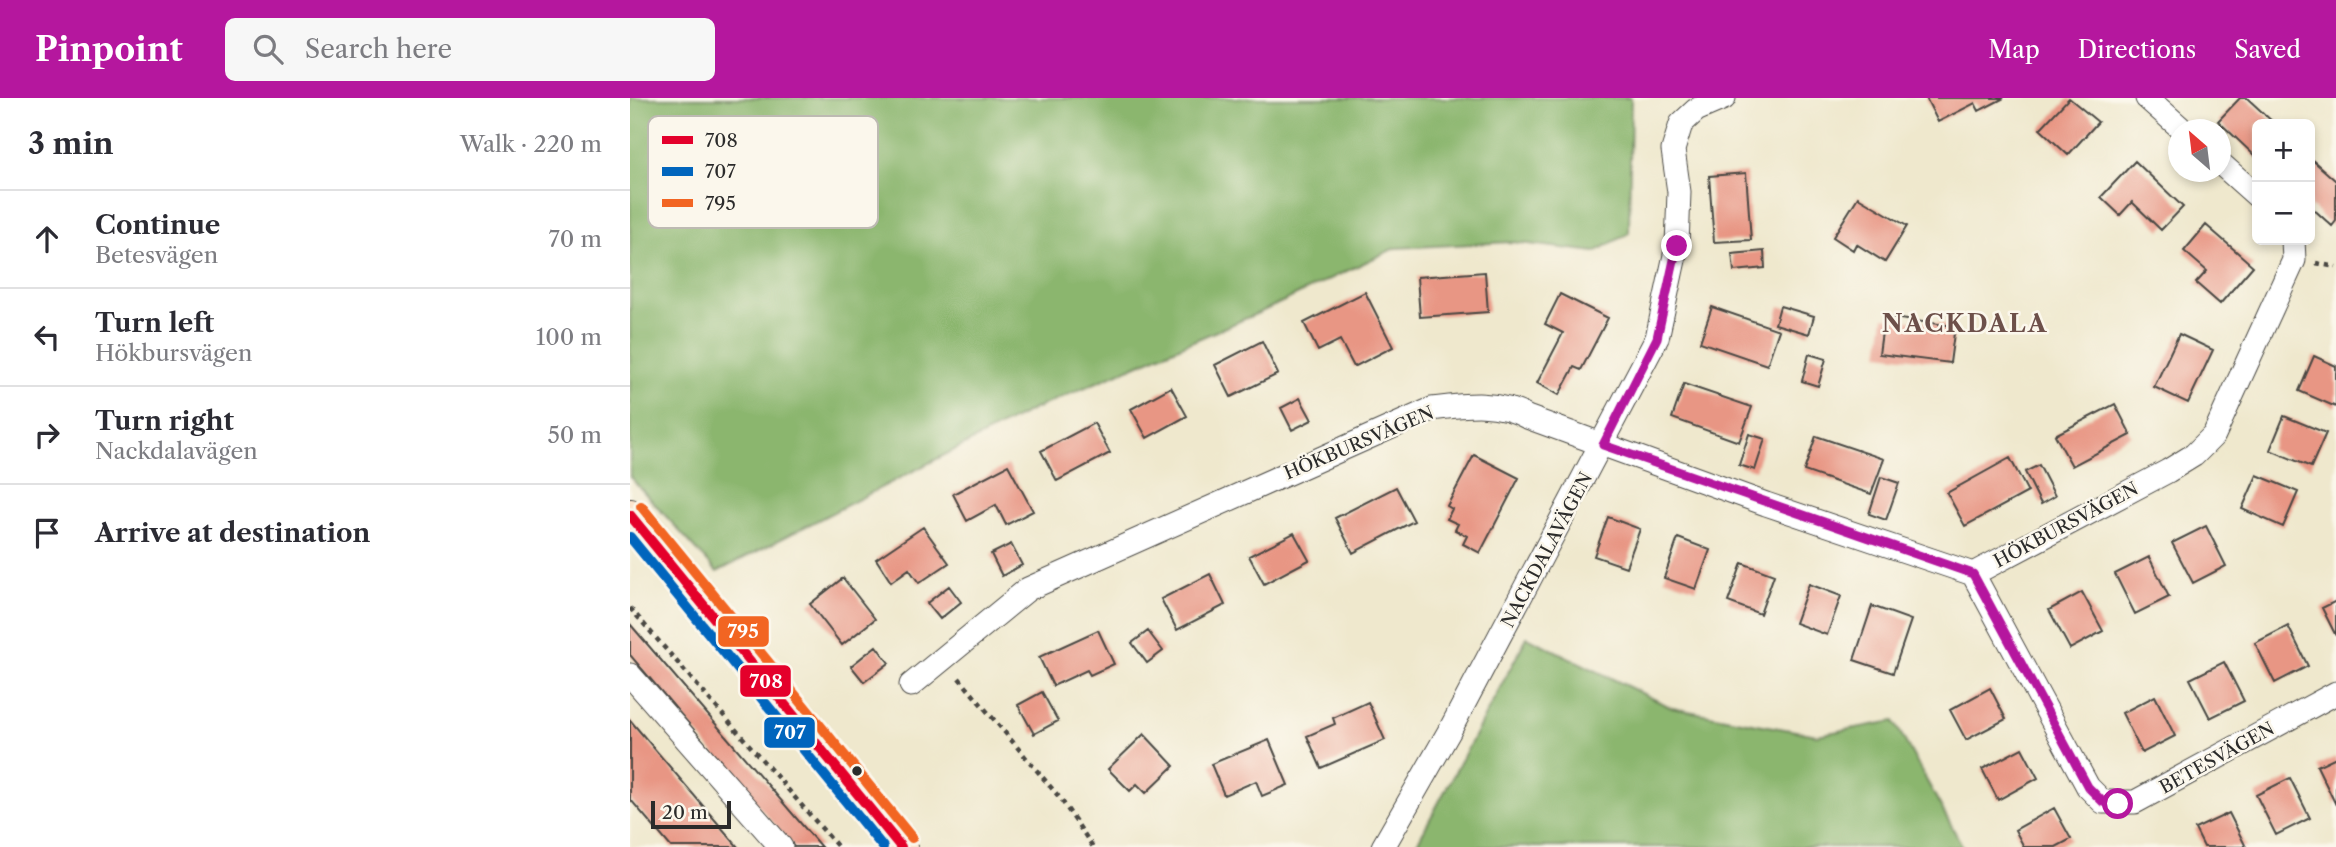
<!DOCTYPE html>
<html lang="en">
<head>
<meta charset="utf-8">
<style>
  :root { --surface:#fff; --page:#f7f7f7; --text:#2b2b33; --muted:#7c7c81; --line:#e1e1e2; --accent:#b5179e }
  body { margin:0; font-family:"Libre Caslon Text",serif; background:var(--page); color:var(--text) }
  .controls { position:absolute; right:21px; top:21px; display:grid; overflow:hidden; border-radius:10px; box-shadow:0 4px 10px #0003 }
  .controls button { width:63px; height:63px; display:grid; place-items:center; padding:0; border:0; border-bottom:2px solid var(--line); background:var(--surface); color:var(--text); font:35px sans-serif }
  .compass { position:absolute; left:1538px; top:21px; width:63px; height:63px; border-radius:50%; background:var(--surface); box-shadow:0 4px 10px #0003; rotate:332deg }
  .scale { position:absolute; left:21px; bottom:18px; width:80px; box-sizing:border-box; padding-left:7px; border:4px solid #2b2b2b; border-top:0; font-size:19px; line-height:24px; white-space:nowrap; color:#2b2b2b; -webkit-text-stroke:5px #fbf7ec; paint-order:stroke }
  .stop { position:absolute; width:21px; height:21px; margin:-16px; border:5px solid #b5179e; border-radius:50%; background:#fff }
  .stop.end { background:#b5179e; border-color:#fff; box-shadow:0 2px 7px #0008 }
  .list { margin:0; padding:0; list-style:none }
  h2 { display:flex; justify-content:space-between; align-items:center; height:91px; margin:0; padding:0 28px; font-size:30px }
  h2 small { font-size:23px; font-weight:400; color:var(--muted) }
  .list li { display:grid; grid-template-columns:46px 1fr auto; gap:21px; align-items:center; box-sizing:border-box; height:98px; padding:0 28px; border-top:2px solid var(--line) }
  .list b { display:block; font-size:26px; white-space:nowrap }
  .list p { margin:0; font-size:23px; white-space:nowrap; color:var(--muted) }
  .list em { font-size:23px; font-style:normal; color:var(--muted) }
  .icon { flex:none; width:38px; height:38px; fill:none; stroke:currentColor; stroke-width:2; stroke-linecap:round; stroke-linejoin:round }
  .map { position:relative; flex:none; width:1706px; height:749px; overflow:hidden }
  header { display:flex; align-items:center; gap:42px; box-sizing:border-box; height:98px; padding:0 35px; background:var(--accent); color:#fff }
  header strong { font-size:33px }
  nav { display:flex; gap:38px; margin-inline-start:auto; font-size:24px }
  .search { width:490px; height:63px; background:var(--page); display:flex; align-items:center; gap:18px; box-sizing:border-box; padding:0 24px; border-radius:10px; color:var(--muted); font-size:26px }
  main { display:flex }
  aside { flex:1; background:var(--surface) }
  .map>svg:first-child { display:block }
  .forest { fill:#8bb66e; stroke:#5b704c; stroke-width:2 }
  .building { fill:#e89684 }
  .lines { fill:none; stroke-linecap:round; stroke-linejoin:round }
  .street-casing { stroke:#484743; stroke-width:25 }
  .secondary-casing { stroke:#484743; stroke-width:34 }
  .path { stroke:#484743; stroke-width:4.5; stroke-dasharray:5 5; stroke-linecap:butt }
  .street { stroke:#fff; stroke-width:23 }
  .secondary { stroke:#fce5cf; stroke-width:32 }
  .bus-1-casing { stroke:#fbf7ec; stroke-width:16 }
  .bus-2-casing { stroke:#fbf7ec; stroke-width:16 }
  .bus-3-casing { stroke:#fbf7ec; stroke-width:16 }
  .bus-1 { stroke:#e4002b; stroke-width:10 }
  .bus-2 { stroke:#0065bd; stroke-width:10 }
  .bus-3 { stroke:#f26522; stroke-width:10 }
  .route { stroke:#b5179e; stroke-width:9 }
  .bus-dot { fill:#2b2b2b; stroke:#fbf7ec; stroke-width:2.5 }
  .labels { text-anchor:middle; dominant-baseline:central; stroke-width:5; stroke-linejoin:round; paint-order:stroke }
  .street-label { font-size:18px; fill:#2b2b2b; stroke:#fbf7ec }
  .district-label { font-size:24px; font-weight:bold; letter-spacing:2px; fill:#6d504a; stroke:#fbf7ec }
  .key { fill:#fbf7ec; stroke:#bdbab2; stroke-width:2 }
  .key-label { font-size:19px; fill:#2b2b2b }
  .line-badge { stroke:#fbf7ec; stroke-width:2.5 }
  .badge-label { font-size:19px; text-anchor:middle; font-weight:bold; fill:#fff }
</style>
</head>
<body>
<header>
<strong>Pinpoint</strong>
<div class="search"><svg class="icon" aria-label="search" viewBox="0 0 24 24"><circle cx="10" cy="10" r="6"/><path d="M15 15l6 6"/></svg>Search here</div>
<nav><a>Map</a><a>Directions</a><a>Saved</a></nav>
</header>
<main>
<aside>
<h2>3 min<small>Walk · 220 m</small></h2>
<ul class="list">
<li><svg class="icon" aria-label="ahead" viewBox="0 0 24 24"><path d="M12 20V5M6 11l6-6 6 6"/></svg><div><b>Continue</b><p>Betesvägen</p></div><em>70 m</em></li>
<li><svg class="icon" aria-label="left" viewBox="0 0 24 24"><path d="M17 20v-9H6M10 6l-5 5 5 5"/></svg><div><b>Turn left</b><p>Hökbursvägen</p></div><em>100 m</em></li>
<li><svg class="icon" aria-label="right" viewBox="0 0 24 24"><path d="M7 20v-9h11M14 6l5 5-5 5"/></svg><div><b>Turn right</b><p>Nackdalavägen</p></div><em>50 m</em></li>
<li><svg class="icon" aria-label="arrive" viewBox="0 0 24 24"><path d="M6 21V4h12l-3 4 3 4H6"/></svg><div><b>Arrive at destination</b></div></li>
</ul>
</aside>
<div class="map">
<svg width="1706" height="749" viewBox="0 0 1706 749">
  <rect width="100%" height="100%" fill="#fbf7ec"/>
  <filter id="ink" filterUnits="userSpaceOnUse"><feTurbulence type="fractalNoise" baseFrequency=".0143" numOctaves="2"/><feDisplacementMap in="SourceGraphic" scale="14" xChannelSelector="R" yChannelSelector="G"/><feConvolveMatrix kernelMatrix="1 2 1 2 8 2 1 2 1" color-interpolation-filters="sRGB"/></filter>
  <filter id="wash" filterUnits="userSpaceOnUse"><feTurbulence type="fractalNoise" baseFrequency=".00686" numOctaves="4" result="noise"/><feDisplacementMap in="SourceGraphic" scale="28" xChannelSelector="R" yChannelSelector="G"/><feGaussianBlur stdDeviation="1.57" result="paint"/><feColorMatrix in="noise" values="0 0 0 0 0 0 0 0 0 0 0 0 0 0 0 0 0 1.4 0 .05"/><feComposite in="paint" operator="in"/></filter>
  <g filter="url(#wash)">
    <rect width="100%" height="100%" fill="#efe8cd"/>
    <path class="forest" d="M0 0H1001L999 135 965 154 882 144 765 150 633 213 402 312 87 474 0 379Z
      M897 539 1042 610 1187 637 1264 623 1333 749H785Z"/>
    <g id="blocks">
      <path class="building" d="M1296 0H1374L1349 13 1345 5 1308 24Z
        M1439 0 1468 24 1438 57 1410 31Z
        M1610 0H1617L1645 26H1627V60L1588 23Z
        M1680 60 1706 83V123L1702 128 1680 108Z
        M1505 63 1553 109 1531 132 1502 104 1490 117 1471 99Z
        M1116 75 1121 142 1084 144 1079 78Z
        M1228 99 1277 128 1255 164 1226 146 1223 152 1203 139Z
        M1576 127 1623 168 1590 206 1566 185 1577 173 1554 153Z
        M1134 153 1135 170 1104 173 1102 156Z
        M855 174 858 214 790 219 787 179Z
        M735 194 763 249 724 269 710 242 688 253 674 225Z
        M930 196 978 220 951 272 944 269 929 297 907 285 933 235 915 226Z
        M1150 208 1184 218 1179 236 1145 226Z
        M1082 209 1149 232 1137 267 1070 244Z
        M1254 219 1325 228 1320 265 1249 256Z
        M1549 236 1583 252 1558 305 1524 289Z
        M632 243 648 276 601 299 585 267Z
        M1179 256 1196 261 1188 288 1172 283Z
        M1684 258 1706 268V309L1669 293Z
        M1054 286 1122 309 1109 344 1042 320Z
        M541 289 557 318 517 340 501 311Z
        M670 300 682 322 662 332 651 310Z
        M1485 306 1501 337 1442 368 1425 337Z
        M1654 318 1696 335 1681 369 1640 352Z
        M464 325 480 355 427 383 411 353Z
        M1119 336 1135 341 1125 372 1109 367Z
        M1186 338 1254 361 1241 396 1174 373Z
        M844 357 889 380 850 455 833 446 837 438 825 432 828 426 817 421 822 411 817 408Z
        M1380 360 1398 394 1335 428 1317 395Z
        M378 367 403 413 376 427 366 407 337 423 323 396Z
        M1409 367 1425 398 1411 406 1395 374Z
        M1627 377 1668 394 1653 429 1612 411Z
        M1251 379 1269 385 1256 422 1239 416Z
        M766 389 784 423 723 455 705 420Z
        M978 419 1010 431 996 469 964 458Z
        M1576 428 1596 468 1563 485 1542 445Z
        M293 429 319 465 289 485 279 471 261 484 246 461Z
        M664 435 679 462 634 486 619 458Z
        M1048 440 1080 452 1066 491 1034 480Z
        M381 446 392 467 372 478 361 456Z
        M1519 459 1539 499 1505 516 1485 476Z
        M1112 465 1144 477 1130 516 1098 504Z
        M580 476 595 507 547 532 531 501Z
        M213 480 245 521 212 547 180 506Z
        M1179 486 1211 498 1197 537 1165 525Z
        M319 488 331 504 310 521 297 505Z
        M1452 494 1473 533 1440 551 1419 512Z
        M1706 503V538L1692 510Z
        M1242 508 1281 522 1263 575 1224 562Z
        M0 526 191 749H164L0 557Z
        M1658 528 1678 568 1645 585 1625 545Z
        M468 532 484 566 460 577 457 572 423 588 409 559Z
        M518 533 533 553 517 565 502 545Z
        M246 548 259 565 234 584 221 568Z
        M1594 564 1614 603 1580 620 1560 581Z
        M1360 590 1376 621 1336 642 1320 612Z
        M412 594 428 623 404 636 388 607Z
        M1525 598 1545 638 1512 655 1492 615Z
        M738 604 755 642 691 670 677 638 705 626 703 620Z
        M0 622 108 749H41L0 701Z
        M514 636 544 668 516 695 507 686 500 693 478 671Z
        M639 642 658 687 632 698 626 683 594 697 581 666Z
        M1392 650 1408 680 1368 702 1352 671Z
        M1706 659V707L1687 668Z
        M1660 680 1680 720 1646 737 1626 697Z
        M1424 710 1441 741 1426 749H1394L1385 732Z
        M1599 715 1616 749H1574L1565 731Z"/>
    </g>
  </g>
  <g filter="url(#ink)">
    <use href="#blocks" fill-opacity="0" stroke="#484743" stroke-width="2"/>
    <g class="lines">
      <defs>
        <path id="street" d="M1517 0 1553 32
          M1590 65 1627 98
          M1343 476 1458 689 1473 704H1505L1706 595
          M0 577 151 749
          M281 587 398 491 802 311C835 307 867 302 897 319L1136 406 1343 476 1538 373 1564 357 1584 337 1664 162 1663 142
          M753 749 820 632 1027 240 1047 148 1049 94 1043 52 1051 26 1066 12 1094 0"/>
        <path id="secondary" d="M0 417 271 749"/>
      </defs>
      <use href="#street" class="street-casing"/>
      <use href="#secondary" class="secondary-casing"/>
      <path class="path" d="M1686 165 1706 169
        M0 510 208 749
        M329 580 430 700 463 749"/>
      <use href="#street" class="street"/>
      <use href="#secondary" class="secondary"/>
      <defs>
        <path id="bus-1" d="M0 417 271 749"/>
        <path id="bus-2" d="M0 439 253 749"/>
        <path id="bus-3" d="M11 408 282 740"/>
      </defs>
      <use href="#bus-1" class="bus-1-casing"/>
      <use href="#bus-2" class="bus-2-casing"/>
      <use href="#bus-3" class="bus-3-casing"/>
      <use href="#bus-1" class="bus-1"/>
      <use href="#bus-2" class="bus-2"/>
      <use href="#bus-3" class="bus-3"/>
    </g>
  </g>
  <g class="lines" filter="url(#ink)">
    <path class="route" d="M1047 148 1027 240 973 347 1343 476 1458 689 1473 704 1488 706"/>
  </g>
  <circle class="bus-dot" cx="227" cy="673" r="6"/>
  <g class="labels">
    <g class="street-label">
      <text transform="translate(729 345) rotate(-23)">HÖKBURSVÄGEN</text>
      <text transform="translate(1436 427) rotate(-28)">HÖKBURSVÄGEN</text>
      <text transform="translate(917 452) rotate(-62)">NACKDALAVÄGEN</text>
      <text transform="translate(1587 660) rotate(-29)">BETESVÄGEN</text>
    </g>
    <g class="district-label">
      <text x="1335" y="225">NACKDALA</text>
    </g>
  </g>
  <rect x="18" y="18" width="230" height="112" rx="10" class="key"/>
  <rect x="32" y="38" width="31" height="8" fill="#e4002b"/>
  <rect x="32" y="69" width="31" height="9" fill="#0065bd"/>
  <rect x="32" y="101" width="31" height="8" fill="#f26522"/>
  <g class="key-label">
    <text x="75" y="49">708</text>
    <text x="75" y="80">707</text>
    <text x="75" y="112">795</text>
  </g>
  <g class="line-badge">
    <rect x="87" y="517" width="53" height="33" rx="7" fill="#f26522"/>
    <rect x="109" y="566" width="53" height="34" rx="7" fill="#e4002b"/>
    <rect x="133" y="618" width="53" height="33" rx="7" fill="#0065bd"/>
  </g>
  <g class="badge-label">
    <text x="113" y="540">795</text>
    <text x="136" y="590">708</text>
    <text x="160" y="641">707</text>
  </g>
</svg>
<div class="controls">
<button>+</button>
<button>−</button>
</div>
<svg class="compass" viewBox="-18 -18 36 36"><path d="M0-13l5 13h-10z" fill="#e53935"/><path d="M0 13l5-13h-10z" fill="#7c7c81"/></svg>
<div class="scale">20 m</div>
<div class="stop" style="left:1488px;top:706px"></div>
<div class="stop end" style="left:1047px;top:148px"></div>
</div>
</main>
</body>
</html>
